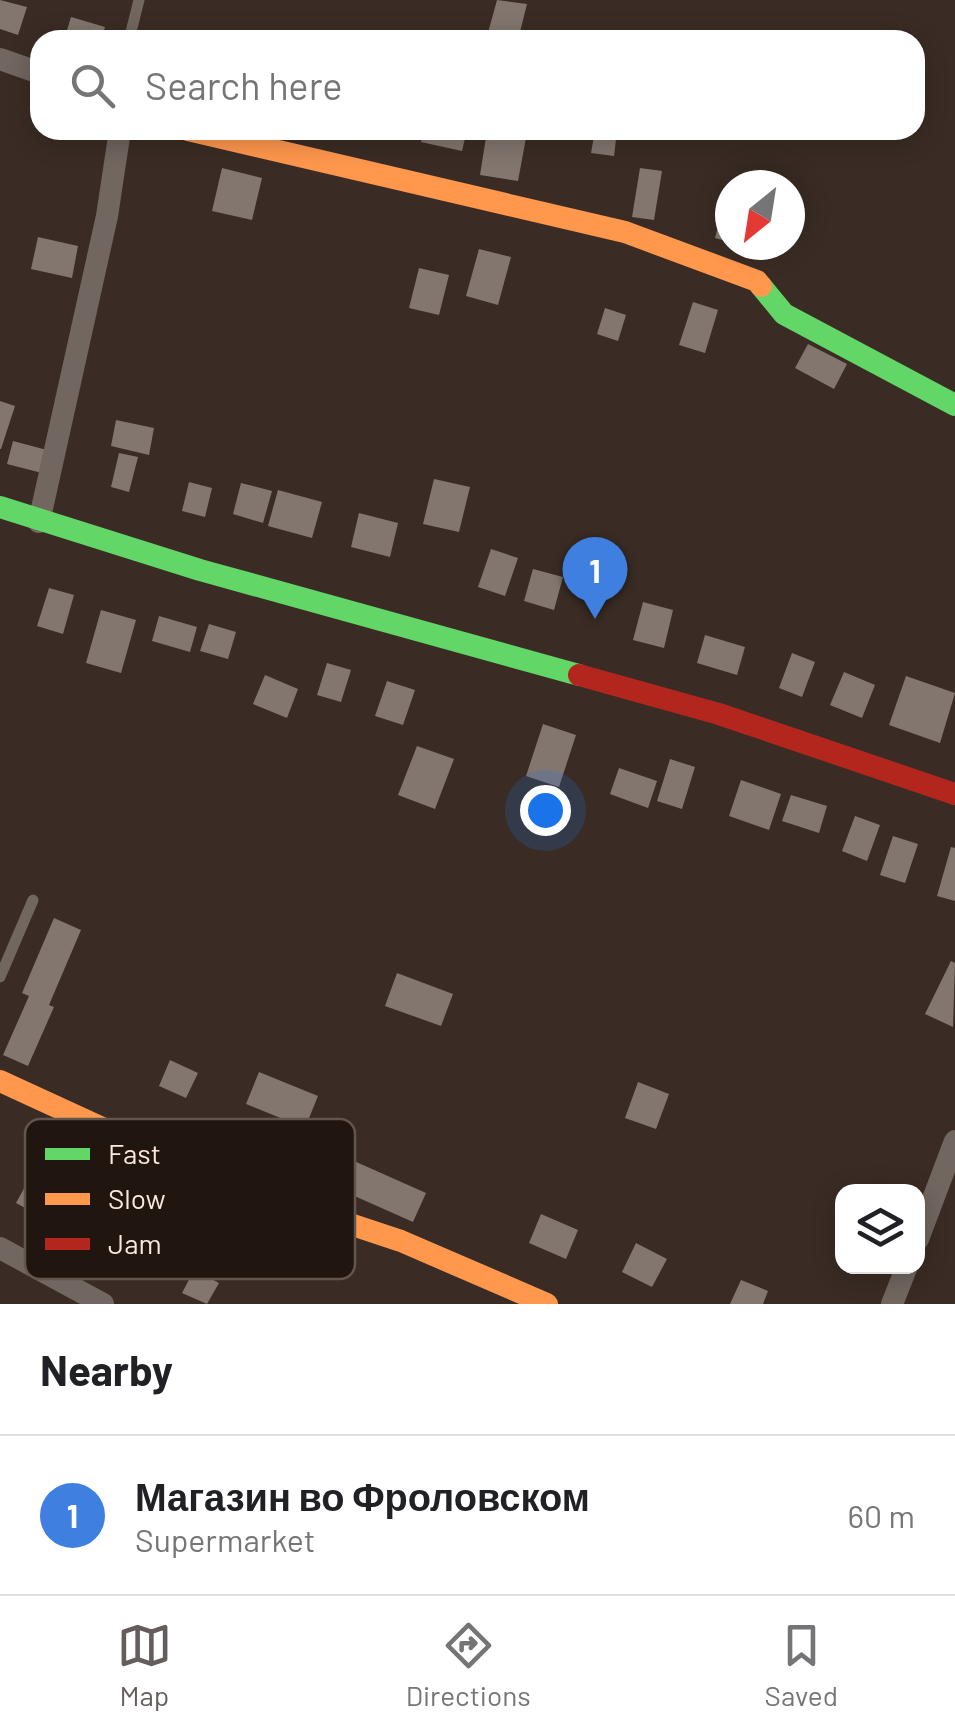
<!DOCTYPE html>
<html lang="en">
<head>
<meta charset="utf-8">
<style>
  :root { --surface:#fff; --page:#f6f6f6; --text:#202124; --muted:#757577; --line:#e0e0e0; --accent:#645d5b }
  body { margin:0; font-family:Barlow,sans-serif; background:var(--page); color:var(--text) }
  .controls { position:absolute; right:30px; bottom:30px; display:grid; overflow:hidden; border-radius:20px; box-shadow:0 5px 25px #0003 }
  .controls button { width:90px; height:90px; display:grid; place-items:center; padding:0; border:0; border-bottom:2px solid var(--line); background:var(--surface); color:var(--text); font:50px sans-serif }
  .compass { position:absolute; left:715px; top:170px; width:90px; height:90px; border-radius:50%; background:var(--surface); box-shadow:0 5px 25px #0003; rotate:210deg }
  .you { position:absolute; left:545px; top:810px; width:35px; height:35px; margin:-25px; border:8px solid #fff; border-radius:50%; background:#1a73e8; box-shadow:0 0 0 15px #1a73e833 }
  .badge { display:grid; place-items:center; width:65px; height:65px; border-radius:50%; background:var(--accent); color:#fff; font-size:32px; font-weight:700 }
  .pin { position:absolute; translate:-50% -82px; filter:drop-shadow(0 2px 5px #0008) }
  .pin::after { content:''; position:absolute; top:52px; width:35px; height:30px; background:inherit; clip-path:polygon(0 0,100% 0,50% 100%) }
  .list { margin:0; padding:0; list-style:none }
  h2 { display:flex; justify-content:space-between; align-items:center; height:130px; margin:0; padding:0 40px; font-size:42px }
  h2 small { font-size:32px; font-weight:400; color:var(--muted) }
  .list li { display:grid; grid-template-columns:65px 1fr auto; gap:30px; align-items:center; box-sizing:border-box; height:160px; padding:0 40px; border-top:2px solid var(--line) }
  .list b { display:block; font-size:38px; white-space:nowrap }
  .list p { margin:0; font-size:32px; white-space:nowrap; color:var(--muted) }
  .list em { font-size:32px; font-style:normal; color:var(--muted) }
  .icon { flex:none; width:55px; height:55px; fill:none; stroke:currentColor; stroke-width:2; stroke-linecap:round; stroke-linejoin:round }
  .map { position:relative; flex:none; width:955px; height:1304px; overflow:hidden }
  .search { position:absolute; background:var(--surface); box-shadow:0 5px 25px #0003; left:30px; right:30px; top:30px; height:110px; display:flex; align-items:center; gap:25px; box-sizing:border-box; padding:0 35px; border-radius:30px; color:var(--muted); font-size:38px }
  .sheet { height:290px; background:var(--surface) }
  nav { display:flex; justify-content:space-around; align-items:center; box-sizing:border-box; height:140px; border-top:2px solid var(--line); background:var(--surface); font-size:28px; color:var(--muted) }
  nav a { display:grid; justify-items:center; gap:5px }
  nav .on { color:var(--accent) }
  .map>svg:first-child { display:block }
  .building { fill:#82766f }
  .lines { fill:none; stroke-linecap:round; stroke-linejoin:round }
  .lane { stroke:#716660; stroke-width:11 }
  .street { stroke:#716660; stroke-width:22 }
  .fast { stroke:#63d668; stroke-width:22 }
  .slow { stroke:#ff974d; stroke-width:22 }
  .jam { stroke:#b3261e; stroke-width:22 }
  .key { fill:#21150f; stroke:#62554e; stroke-width:2.5 }
  .key-label { font-size:28px; fill:#fae9e0 }
</style>
</head>
<body>
<div class="map">
<svg width="955" height="1304" viewBox="0 0 955 1304">
  <rect width="100%" height="100%" fill="#3a2c24"/>
  <path class="building" d="M0 0 27 7 18 35 0 29Z
    M497 0 527 4 518 40H486Z
    M71 17 105 27 101 40H64Z
    M424 130H467L462 151 421 142Z
    M487 131 526 138 518 181 480 175Z
    M594 136 616 139 614 156 591 153Z
    M222 168 262 178 252 220 212 211Z
    M640 168 662 171 654 220 632 217Z
    M729 183H730V242L715 238Z
    M38 237 78 246 72 278 31 269Z
    M479 249 511 257 498 305 466 296Z
    M419 268 449 275 439 315 409 308Z
    M693 302 718 310 705 353 679 345Z
    M605 308 626 315 618 341 597 334Z
    M808 344 847 364 834 389 795 368Z
    M0 401 15 406 1 449H0Z
    M116 420 154 428 149 455 111 446Z
    M13 441 47 450 42 473 7 464Z
    M119 453 138 457 129 492 111 487Z
    M434 479 470 487 459 532 423 524Z
    M189 482 212 488 205 517 182 511Z
    M241 483 272 491 263 523 233 514Z
    M278 490 322 502 312 538 268 526Z
    M359 513 398 523 390 557 351 547Z
    M491 549 518 558 505 596 478 587Z
    M533 569 563 577 554 610 524 601Z
    M49 588 74 595 63 634 37 626Z
    M643 602 673 610 664 648 633 640Z
    M101 610 136 620 121 673 86 663Z
    M159 616 197 627 190 652 152 641Z
    M209 624 236 632 228 659 200 651Z
    M705 635 745 647 737 675 697 663Z
    M792 653 815 662 802 697 779 688Z
    M327 663 351 670 341 702 317 695Z
    M844 672 875 685 862 718 830 705Z
    M265 675 298 689 287 718 253 704Z
    M906 676 955 693 940 743 889 725Z
    M387 681 415 690 403 725 375 716Z
    M543 724 576 735 559 787 526 776Z
    M417 746 454 759 435 809 398 795Z
    M670 759 695 767 682 809 657 801Z
    M619 768 657 781 648 808 610 794Z
    M741 780 781 794 769 830 729 816Z
    M791 795 827 806 819 833 782 821Z
    M855 816 880 825 867 861 842 851Z
    M893 836 918 844 905 883 880 875Z
    M951 847 955 848V901L937 896Z
    M54 918 81 930 49 1005 54 1007 28 1066 3 1055 29 996 22 993Z
    M951 961 955 963 953 1027 925 1014Z
    M397 973 453 994 441 1026 385 1006Z
    M170 1060 198 1073 186 1098 159 1086Z
    M259 1072 318 1096 305 1128 246 1104Z
    M638 1082 669 1094 656 1129 625 1118Z
    M354 1161 426 1193 413 1222 341 1190Z
    M28 1181 52 1194 40 1216 16 1203Z
    M541 1214 578 1230 566 1259 529 1243Z
    M636 1243 667 1259 652 1287 622 1272Z
    M194 1270 219 1283 207 1304 182 1293Z
    M741 1280 768 1291 763 1304H730Z"/>
  <g class="lines">
    <path class="lane" d="M129 40 139 0
      M0 977 33 900"/>
    <path class="street" d="M0 59 40 73
      M39 522 107 216 120 130
      M918 1239 955 1141
      M0 1248 103 1304
      M892 1304 907 1266"/>
    <path class="fast" d="M761 286 784 314 955 405
      M0 507 200 570 579 675"/>
    <path class="slow" d="M188 130 625 232 757 281 761 286
      M0 1081 211 1178 401 1241 547 1304"/>
    <path class="jam" d="M579 675 719 714 955 794"/>
  </g>
  <rect x="25" y="1119" width="330" height="160" rx="15" class="key"/>
  <rect x="45" y="1148" width="45" height="12" fill="#63d668"/>
  <rect x="45" y="1193" width="45" height="12" fill="#ff974d"/>
  <rect x="45" y="1238" width="45" height="12" fill="#b3261e"/>
  <g class="key-label">
    <text x="108" y="1164">Fast</text>
    <text x="108" y="1209">Slow</text>
    <text x="108" y="1254">Jam</text>
  </g>
</svg>
<div class="controls">
<button><svg class="icon" aria-label="layers" viewBox="0 0 24 24"><path d="M12 4l9 5-9 5-9-5zM3 14l9 5 9-5"/></svg></button>
</div>
<svg class="compass" viewBox="-18 -18 36 36"><path d="M0-13l5 13h-10z" fill="#e53935"/><path d="M0 13l5-13h-10z" fill="#757577"/></svg>
<div class="you"></div>
<div class="pin badge" style="left:595px;top:619px;background:#3f7fe0">1</div>
<div class="search"><svg class="icon" aria-label="search" viewBox="0 0 24 24"><circle cx="10" cy="10" r="6"/><path d="M15 15l6 6"/></svg>Search here</div>
</div>
<section class="sheet">
<h2>Nearby<small></small></h2>
<ul class="list">
<li><span class="badge" style="background:#3f7fe0">1</span><div><b>Магазин во Фроловском</b><p>Supermarket</p></div><em>60 m</em></li>
</ul>
</section>
<nav>
<a class="on"><svg class="icon" aria-label="map" viewBox="0 0 24 24"><path d="M3 6l6-2 6 2 6-2v14l-6 2-6-2-6 2zM9 4v14M15 6v14"/></svg>Map</a>
<a><svg class="icon" aria-label="directions" viewBox="0 0 24 24"><path d="M12 3l9 9-9 9-9-9zM9 14v-3h6M13 9l2 2-2 2"/></svg>Directions</a>
<a><svg class="icon" aria-label="saved" viewBox="0 0 24 24"><path d="M7 4h10v16l-5-4-5 4z"/></svg>Saved</a>
</nav>
</body>
</html>
